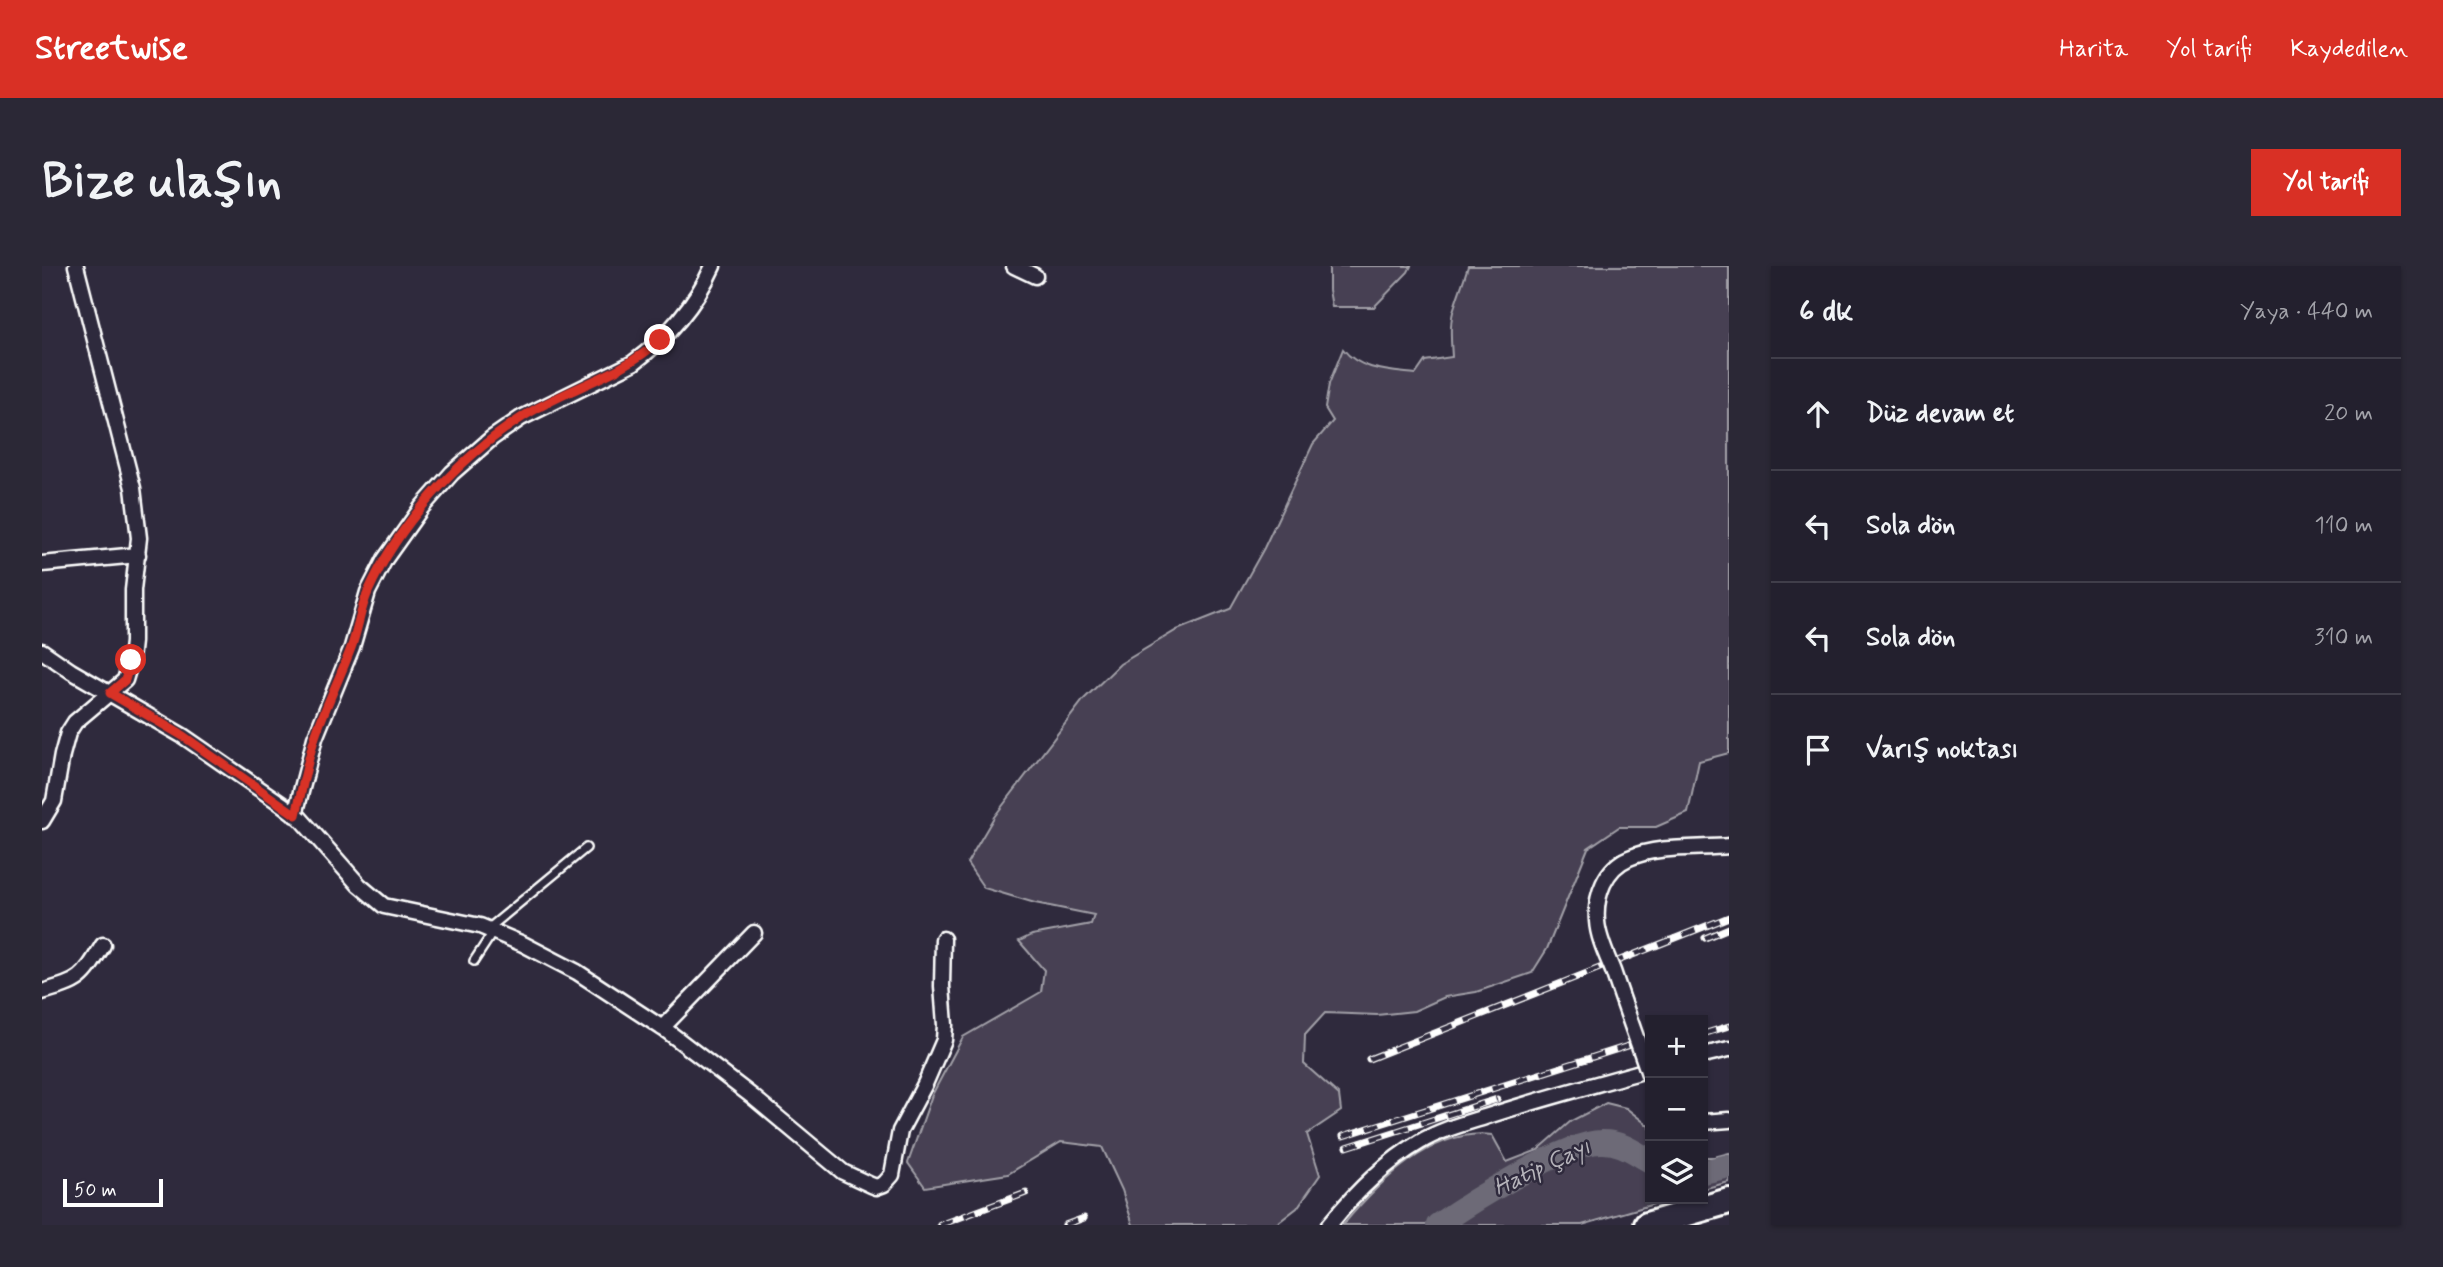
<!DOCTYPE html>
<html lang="tr">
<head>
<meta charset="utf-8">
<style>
  :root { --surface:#23202e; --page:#2b2836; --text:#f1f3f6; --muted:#a3a3aa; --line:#403e4a; --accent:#d93025 }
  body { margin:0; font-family:Mynerve,sans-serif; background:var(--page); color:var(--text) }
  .controls { position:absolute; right:21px; bottom:21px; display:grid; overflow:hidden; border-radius:0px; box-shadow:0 2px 5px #0004 }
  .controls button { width:63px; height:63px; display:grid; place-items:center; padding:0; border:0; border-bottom:2px solid var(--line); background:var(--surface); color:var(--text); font:35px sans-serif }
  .scale { position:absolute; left:21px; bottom:18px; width:100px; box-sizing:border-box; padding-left:7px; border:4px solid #fff; border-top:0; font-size:19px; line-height:24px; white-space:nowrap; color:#fff; -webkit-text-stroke:5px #2f2a3d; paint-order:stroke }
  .stop { position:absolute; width:21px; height:21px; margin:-16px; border:5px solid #d93025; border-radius:50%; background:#fff }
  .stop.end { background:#d93025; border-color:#fff; box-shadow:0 2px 7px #0008 }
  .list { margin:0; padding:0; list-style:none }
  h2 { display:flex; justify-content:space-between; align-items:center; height:91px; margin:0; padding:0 28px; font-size:30px }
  h2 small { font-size:23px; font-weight:400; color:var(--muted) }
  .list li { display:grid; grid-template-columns:46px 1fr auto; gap:21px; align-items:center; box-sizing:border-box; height:112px; padding:0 28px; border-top:2px solid var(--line) }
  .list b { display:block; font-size:26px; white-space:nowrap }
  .list em { font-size:23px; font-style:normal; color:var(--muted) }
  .icon { flex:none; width:38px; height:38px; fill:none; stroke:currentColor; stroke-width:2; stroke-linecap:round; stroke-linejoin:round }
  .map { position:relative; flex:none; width:1687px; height:959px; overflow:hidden; border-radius:0px }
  header { display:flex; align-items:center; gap:42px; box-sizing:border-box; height:98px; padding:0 35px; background:var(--accent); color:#fff }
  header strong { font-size:33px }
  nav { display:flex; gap:38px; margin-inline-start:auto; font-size:24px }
  .intro { display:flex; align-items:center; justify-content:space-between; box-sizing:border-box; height:168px; padding:0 42px }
  h1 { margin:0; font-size:49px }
  .button { padding:18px 32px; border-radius:0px; background:var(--accent); color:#fff; font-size:24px; font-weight:700 }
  main { display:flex; gap:42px; padding:0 42px }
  aside { flex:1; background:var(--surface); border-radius:0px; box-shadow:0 2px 5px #0004 }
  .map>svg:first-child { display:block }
  .green { fill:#464152; stroke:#a2a0a8; stroke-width:2 }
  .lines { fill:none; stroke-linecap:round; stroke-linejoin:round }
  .river { stroke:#6d6a77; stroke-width:24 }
  .service-casing { stroke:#fff; stroke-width:12 }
  .minor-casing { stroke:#fff; stroke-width:19 }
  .trunk-casing { stroke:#fff; stroke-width:30 }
  .service { stroke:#2f2a3d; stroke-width:7 }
  .minor { stroke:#2f2a3d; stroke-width:14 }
  .trunk { stroke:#2f2a3d; stroke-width:24 }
  .rail-casing { stroke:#fff; stroke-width:7 }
  .rail { stroke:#2f2a3d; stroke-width:4.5; stroke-dasharray:13; stroke-linecap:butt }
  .minor-bridge-casing { stroke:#fff; stroke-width:19; stroke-linecap:butt }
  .minor-bridge { stroke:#2f2a3d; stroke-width:14 }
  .route { stroke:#d93025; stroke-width:9 }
  .labels { text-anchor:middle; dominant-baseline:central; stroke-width:5; stroke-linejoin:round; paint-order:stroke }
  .water-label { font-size:24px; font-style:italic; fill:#b6b4bb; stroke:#2f2a3d }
</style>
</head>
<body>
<header>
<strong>Streetwise</strong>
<nav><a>Harita</a><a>Yol tarifi</a><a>Kaydedilen</a></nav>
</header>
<div class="intro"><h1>Bize ulaşın</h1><a class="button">Yol tarifi</a></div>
<main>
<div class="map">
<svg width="1687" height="959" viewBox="0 0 1687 959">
  <rect width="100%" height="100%" fill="#2f2a3d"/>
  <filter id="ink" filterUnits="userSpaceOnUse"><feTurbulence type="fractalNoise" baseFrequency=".0143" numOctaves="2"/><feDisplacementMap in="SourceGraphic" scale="14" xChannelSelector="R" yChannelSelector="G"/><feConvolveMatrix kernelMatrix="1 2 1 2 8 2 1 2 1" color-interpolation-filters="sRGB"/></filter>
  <g filter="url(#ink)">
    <path class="green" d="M1287 0H1369L1366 6 1332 41H1290L1287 24Z
      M1426 0H1687V487L1657 495 1646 547 1614 561H1577L1546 582 1505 683 1490 707 1434 726 1403 731 1372 745 1335 749 1283 747 1263 769 1262 798 1297 829 1299 845 1265 868 1278 909 1255 942 1233 959H1091L1080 924 1060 881 1019 876 966 908 883 921 866 897 890 829 921 771 999 726 1002 704 977 675 990 669 1049 658 1052 649 993 637 942 622 925 597 952 551 1042 433 1078 398 1135 364 1188 343 1222 282 1271 178 1291 155 1283 142 1287 118 1301 83C1318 105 1348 105 1374 108L1383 95 1410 91C1409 74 1407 55 1413 39 1417 26 1422 14 1426 0Z
      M1564 837 1584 842 1608 861V933H1629L1540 959H1301C1336 917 1391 861 1450 869L1465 896 1496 884 1529 855Z
      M1687 887V916L1661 923V891H1672Z"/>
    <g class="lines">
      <path class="river" d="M1661 906 1687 900
        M1396 959C1427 937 1524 876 1559 876 1578 875 1592 886 1608 895"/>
      <defs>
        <path id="service" d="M446 663 544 582
          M432 695 451 666"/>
        <path id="minor" d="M972 0 993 10
          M0 298 96 289
          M0 385 29 405 141 470 241 539 258 552 317 619 342 640 438 660 481 678 535 706 625 765 711 831 801 906 829 919 834 921 842 918 850 909 858 865 883 818 902 774 903 759 900 720 901 673
          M253 549 273 472 310 381 326 326 343 293 380 241 410 207 450 172 479 152 591 97C625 72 654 38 671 0
          M0 555 12 535 20 489 26 467 33 456 83 414 89 394 91 376V324L97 272 91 222 34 0
          M0 726C39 715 40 714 61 679
          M620 762 712 667
          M1661 789 1687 783
          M1661 856 1687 854
          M1287 959C1312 928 1344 896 1378 876 1398 864 1421 858 1443 851 1498 833 1553 819 1608 803"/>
        <path id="trunk" d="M1605 959 1687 935"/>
      </defs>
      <use href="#service" class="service-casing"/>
      <use href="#minor" class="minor-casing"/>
      <use href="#trunk" class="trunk-casing"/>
      <use href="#service" class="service"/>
      <use href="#minor" class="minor"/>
      <use href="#trunk" class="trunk"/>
      <defs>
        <path id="rail" d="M1663 672 1687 662
          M1661 768 1687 760
          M1327 793 1687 651
          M1301 870 1608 773
          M1305 881 1455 833
          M898 959 984 927
          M1023 959 1042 952"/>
      </defs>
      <use href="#rail" class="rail-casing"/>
      <use href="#rail" class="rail"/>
      <defs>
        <path id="minor-bridge" d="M1608 811C1596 776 1583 741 1571 705 1565 690 1556 672 1555 655 1553 630 1563 602 1587 592 1617 579 1655 583 1687 580"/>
      </defs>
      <use href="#minor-bridge" class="minor-bridge-casing"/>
      <use href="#minor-bridge" class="minor-bridge"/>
    </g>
  </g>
  <g class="lines" filter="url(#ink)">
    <path class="route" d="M89 394 83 414 68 427 141 470 254 549C260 523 265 496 273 471 283 441 298 412 309 382 316 364 318 344 326 326 356 258 417 192 479 152 524 122 578 111 618 74"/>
  </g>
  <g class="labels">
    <g class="water-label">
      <text transform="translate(1500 902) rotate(-25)">Hatip Çayı</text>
    </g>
  </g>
</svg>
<div class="controls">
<button>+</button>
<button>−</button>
<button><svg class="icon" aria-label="layers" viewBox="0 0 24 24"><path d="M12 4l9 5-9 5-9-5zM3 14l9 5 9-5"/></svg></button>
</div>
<div class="scale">50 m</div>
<div class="stop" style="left:89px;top:394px"></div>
<div class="stop end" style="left:618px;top:74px"></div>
</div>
<aside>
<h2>6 dk<small>Yaya · 440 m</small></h2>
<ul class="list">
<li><svg class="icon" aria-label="ahead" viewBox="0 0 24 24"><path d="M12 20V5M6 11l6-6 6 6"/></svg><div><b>Düz devam et</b></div><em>20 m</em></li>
<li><svg class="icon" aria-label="left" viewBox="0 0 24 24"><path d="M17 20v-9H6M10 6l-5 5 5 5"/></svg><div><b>Sola dön</b></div><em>110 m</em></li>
<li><svg class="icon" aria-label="left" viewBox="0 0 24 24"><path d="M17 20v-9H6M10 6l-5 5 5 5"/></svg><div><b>Sola dön</b></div><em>310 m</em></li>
<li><svg class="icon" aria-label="arrive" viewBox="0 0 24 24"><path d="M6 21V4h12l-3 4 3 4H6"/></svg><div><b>Varış noktası</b></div></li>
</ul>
</aside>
</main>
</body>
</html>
